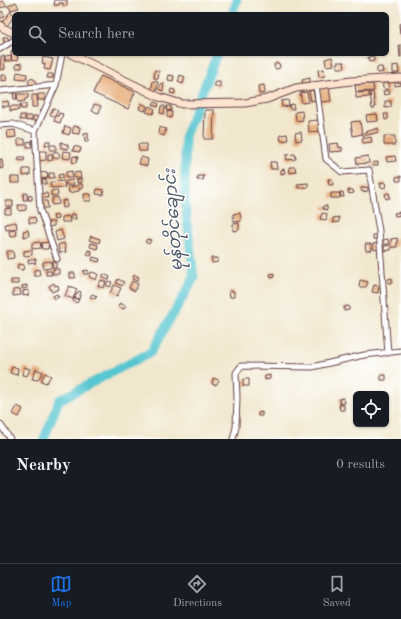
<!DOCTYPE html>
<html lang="en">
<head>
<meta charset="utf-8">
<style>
  :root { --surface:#171b24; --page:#20242c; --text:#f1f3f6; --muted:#9ea1a6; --line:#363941; --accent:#1a73e8 }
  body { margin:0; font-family:"Old Standard TT","Noto Sans Myanmar",serif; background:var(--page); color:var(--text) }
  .controls { position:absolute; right:12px; bottom:12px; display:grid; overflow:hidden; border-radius:6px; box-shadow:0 1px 3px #0004 }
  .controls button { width:36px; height:36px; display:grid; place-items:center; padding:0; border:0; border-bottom:1px solid var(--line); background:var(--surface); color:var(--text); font:20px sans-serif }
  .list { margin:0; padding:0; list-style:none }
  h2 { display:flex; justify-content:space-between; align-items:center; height:52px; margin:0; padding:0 16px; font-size:17px }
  h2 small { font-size:13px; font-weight:400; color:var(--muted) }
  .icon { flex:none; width:22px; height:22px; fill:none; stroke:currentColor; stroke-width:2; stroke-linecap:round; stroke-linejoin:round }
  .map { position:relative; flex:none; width:401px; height:439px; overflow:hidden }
  .search { position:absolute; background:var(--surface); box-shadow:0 1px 3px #0004; left:12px; right:12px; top:12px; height:44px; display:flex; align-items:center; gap:10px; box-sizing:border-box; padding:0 14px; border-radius:6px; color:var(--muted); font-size:15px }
  .sheet { height:124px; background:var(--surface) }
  nav { display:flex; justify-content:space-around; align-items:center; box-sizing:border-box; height:56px; border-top:1px solid var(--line); background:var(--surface); font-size:11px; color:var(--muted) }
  nav a { display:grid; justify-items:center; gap:2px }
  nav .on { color:var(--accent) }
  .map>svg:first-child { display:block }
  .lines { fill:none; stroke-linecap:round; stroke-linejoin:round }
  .river { stroke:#59c6d0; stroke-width:9 }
  .building { fill:#e7ae7d }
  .street-casing { stroke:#633d43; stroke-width:7 }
  .secondary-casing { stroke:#633d43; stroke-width:9 }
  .street { stroke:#fff; stroke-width:5 }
  .secondary { stroke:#fde4d1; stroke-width:7 }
  .labels { text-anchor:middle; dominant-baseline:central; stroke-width:3; stroke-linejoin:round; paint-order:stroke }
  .water-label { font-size:17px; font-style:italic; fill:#4f5965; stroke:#fff }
</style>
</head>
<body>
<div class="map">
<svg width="401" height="439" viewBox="0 0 401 439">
  <rect width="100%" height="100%" fill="#fff"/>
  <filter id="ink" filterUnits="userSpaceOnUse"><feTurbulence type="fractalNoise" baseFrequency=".025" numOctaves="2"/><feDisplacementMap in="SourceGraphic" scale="8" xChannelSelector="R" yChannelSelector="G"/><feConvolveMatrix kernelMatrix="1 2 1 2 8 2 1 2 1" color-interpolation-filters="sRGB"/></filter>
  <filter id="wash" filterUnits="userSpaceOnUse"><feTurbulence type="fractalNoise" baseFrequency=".012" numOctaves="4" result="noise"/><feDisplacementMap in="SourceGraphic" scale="16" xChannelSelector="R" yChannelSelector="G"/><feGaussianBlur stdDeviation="0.9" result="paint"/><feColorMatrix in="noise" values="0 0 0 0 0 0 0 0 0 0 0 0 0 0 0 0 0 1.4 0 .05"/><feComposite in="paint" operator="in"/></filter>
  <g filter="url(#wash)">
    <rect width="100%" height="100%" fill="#f1e7cd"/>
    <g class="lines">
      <path class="river" d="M232 14 237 0
        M44 439 59 400 151 352 194 278 185 204V136L217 54"/>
    </g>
    <g id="blocks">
      <path class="building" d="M55 0H67V6H63V3H59V5H54Z
        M3 1 7 6 0 8V2Z
        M16 2 19 8 11 10 8 6Z
        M2 11 5 16 0 19V13Z
        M11 11 14 16 7 26 2 22Z
        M401 23V34H400L399 24Z
        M3 37H8V42H4Z
        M399 45H401V57H400Z
        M14 51V54H17L18 60 12 61 11 52Z
        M1 56H4L5 69 0 70Z
        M11 56V61H5V57Z
        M374 56V61L369 62 368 57Z
        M43 57 53 59 50 70 44 69 45 64 42 63Z
        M332 57 334 65 326 66 325 59Z
        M337 62H344L345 68H337Z
        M274 66a3 3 0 1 1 6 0a3 3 0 1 1-6 0Z
        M22 63V68H16V64Z
        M398 65 399 73H393V66Z
        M377 67H382L383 72 377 73Z
        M324 69 325 76 319 77 318 70Z
        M155 70 159 71 158 79 154 78Z
        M17 72 27 74 26 80 16 79Z
        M48 74H53V78H47Z
        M1 75H6L7 80 1 81Z
        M169 75 174 76 173 81 168 80Z
        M180 75 185 77 183 84 178 82Z
        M101 76 135 92 128 109 93 93Z
        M310 78V82L303 84 302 80Z
        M28.5 82a3.5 3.5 0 1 1 7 0a3.5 3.5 0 1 1-7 0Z
        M153 81 158 82 156 92 151 91Z
        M215 82H220V87H215Z
        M395 82H401V85L395 86Z
        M382.5 86a3.5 3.5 0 1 1 7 0a3.5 3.5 0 1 1-7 0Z
        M162 83H164L163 91 158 89Z
        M373 84 374 91 356 92 355 85Z
        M264 85 265 93 259 94 258 86Z
        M329 87 331 101 321 102 319 88Z
        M171 89 175 90V94L170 93Z
        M313 90 315 100 311 101 309 91Z
        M383 91H390V94L384 95Z
        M307 92 309 102 302 103 300 93Z
        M369 92V97L356 98V93Z
        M370 92H373L375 108 372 109Z
        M13 93H16L17 99H14Z
        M17 94H28V98L25 99V101L18 102Z
        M38 94H45V100H38Z
        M32 95H37L38 107H32Z
        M288 100 289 106 282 107 281 101Z
        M8 101 9 106 3 107 2 102Z
        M385 101H391V107L385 108Z
        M154 102 159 104 158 107 153 105Z
        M141 103 147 106 145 111 139 109Z
        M20 104H26V109H21Z
        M94 104 101 106 99 113 92 111Z
        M293 104 294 109H290L289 105Z
        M10 106H19V110L10 111Z
        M149 106 155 109 153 114 146 112Z
        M161 106H165L164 114 160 113Z
        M167 106H171V111L166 110Z
        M53 108 58 111 54 117 50 114Z
        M205 110H214L213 139H204Z
        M167 111 172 112 171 118 167 117Z
        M302 111 303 120 296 121 295 112Z
        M59 113 63 114 60 123 54 121 56 116H58Z
        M377 114 378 121 367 122 366 115Z
        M384 114H388V119L385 120Z
        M20 115H25V120H20Z
        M26 116H32V120L26 121Z
        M33 116H37V121H33Z
        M319 120 320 131 309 132 308 121Z
        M360 121 362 134 353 136 351 122Z
        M65 126 71 128 69 135 63 133Z
        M74 126 80 127 79 134 72 133Z
        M159 127 166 129 164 136 158 134Z
        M378 128 379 132 363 136V133Z
        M15 130 16 137 8 138 7 131Z
        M301 132 302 140 296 141 295 133Z
        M88 133V142H85L84 134Z
        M287 134 288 140 281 141 280 135Z
        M384 136H395V145H384Z
        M371 137 372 142 363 143 362 139Z
        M18 139H25V145H18Z
        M31 141 32 147H27V142Z
        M46 141H50L49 145H45Z
        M61 142 68 145V149L61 148Z
        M338 143 339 148 342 147V151L330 152 329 144Z
        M138 144H146L147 151H139Z
        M50 145H56V150H50Z
        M74 146 81 148 80 152 73 151Z
        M37 151H46V160L38 161Z
        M63 151 71 152 70 159 62 158Z
        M52.5 155a3.5 3.5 0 1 1 7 0a3.5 3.5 0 1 1-7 0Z
        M48 154H52L53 160 48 161Z
        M295 154 296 159 287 160 286 155Z
        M73 156 78 157 76 163 72 162Z
        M368 156 369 163 357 164 356 158Z
        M395 156 396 161 387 162 386 157Z
        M19 157H25L24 161 18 160Z
        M141 157 148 159 147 166 139 164Z
        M0 159H2L3 168 0 169Z
        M270 162H276L277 169H271Z
        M378 162V165L373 166 372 163Z
        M289 167H295L296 172 290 173Z
        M23 169H30V175L23 176Z
        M284 169 285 173 281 174V170Z
        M72 171V178H66V172Z
        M47 172 48 178 41 179 40 173Z
        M80 172 81 178H74V173Z
        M49 173H54V178H49Z
        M63 174V178H59L58 175Z
        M198 176H204L203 180H197Z
        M401 176V181H396V177Z
        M11 177H20V183H11Z
        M46 179V184H43L42 180Z
        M77 179H82V182L77 183Z
        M328 179H332L333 185H329Z
        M73 180 74 185H66V181Z
        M64 181 65 187 51 188 50 182Z
        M385 182 386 187 381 188 380 183Z
        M308 183V187L298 188 297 184Z
        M78 184H82L83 188H79V191L69 193 68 187 78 186Z
        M368 187V191L362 192 361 188Z
        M97 189 104 190 103 195 96 194Z
        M57 190 58 195 51 196V191Z
        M348 190H353L354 193 349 194Z
        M340 192H343L344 197H341Z
        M24 193H27V200H23Z
        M47 193 48 198H41L40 194Z
        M331 193H340V198H331Z
        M389 193 390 198 386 199 385 194Z
        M84 194H91V201H84Z
        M29 195 32 196V200H28Z
        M58 197 59 204 52 205V198Z
        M67 200V207L63 208 62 201Z
        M6 201H13V207H6Z
        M42 201H47L48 208H43Z
        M18 205H26V210L19 211Z
        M323 206H327V210L323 209Z
        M11 208V214H5V209Z
        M399 212 400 215 395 216 394 213Z
        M240 213 241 221 234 222 233 214Z
        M322 213 327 214 326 220 320 219Z
        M71 214H75L76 219H71Z
        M58 215V219L54 220 53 216Z
        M69 216 70 222H62V217Z
        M35 217 36 223H29V218Z
        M339 217V222L333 223V218Z
        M16 222 17 228 6 230 5 224Z
        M48 222H54V226L48 227Z
        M239 223V230L233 231V224Z
        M16 230 17 235 10 237 9 231Z
        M28 230 29 236 24 237 23 231Z
        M61 230 64 239 57 241 55 232Z
        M373 235H377L378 239H373Z
        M91 236 100 239 99 243 89 240Z
        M397 238V247H391V250L384 251V246L391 245V239Z
        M147 239 151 240 149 244 145 242Z
        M388 239 389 244H383V240Z
        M40 242 41 248 32 249V243Z
        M49 242 48 249H42L41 243Z
        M64 243 66 252 60 253 58 245Z
        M91 243 98 245 97 249 90 247Z
        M378 243 379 249 374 250 373 244Z
        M365 244H371L372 250 366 251Z
        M32 250V255L24 256V251Z
        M88 250 92 251 91 256 87 254Z
        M7 251H13L14 258 7 259Z
        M93 257 100 259 99 262 92 260Z
        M211 258H218V262L212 263Z
        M36 259 35 264 34 262 28 263V260Z
        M51 261V268L43 269V262Z
        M52 261H56V268H53Z
        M18 264 24 265 23 270 17 269Z
        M39 269 40 276H34V270Z
        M53 269H59V274H53Z
        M88 270V274H84L83 271Z
        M46 271H51L52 275H46Z
        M91 272 98 274 96 280 89 277Z
        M70 273H75V278H70Z
        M274 273V277L271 278 270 274Z
        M104 274 110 277 109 280 102 277Z
        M134 275 139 277 137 281 132 279Z
        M392 278V283H388V279Z
        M118 279 124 282 122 286 116 283Z
        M11 280H18V284H11Z
        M101 280 106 282 103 288 98 286Z
        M360 280 368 282 366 287H359Z
        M108 281 112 282 110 287 106 285Z
        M132 281 138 284 135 291 129 288Z
        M54 283 55 286 58 285 59 289 52 292 49 286Z
        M27 285V288L22 289V286Z
        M114 285 121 288 117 296 110 293Z
        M374 285 379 286 378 293 372 292Z
        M69 286 77 289 73 299 65 296Z
        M20 289 21 295 13 296V290Z
        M29 290V295L23 296V291Z
        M79 291 81 292 79 299 74 297Z
        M229 291H234V297H230Z
        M57 294 59 297 55 299 53 296Z
        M92 294 97 296 95 299 90 297Z
        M74 298 79 300 77 303 73 301Z
        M120 303 126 306 124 309 118 306Z
        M349 306V310L344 311V307Z
        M12 367 18 368 17 375 10 373Z
        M24 367 30 369 27 376 22 375Z
        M36 369 43 372 38 380 32 379Z
        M45 373 51 376 46 383 41 381Z
        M270 375V379L265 380V376Z
        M381 375H386V380H381Z
        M213 378 219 380 216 385 212 384Z
        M243 379H249V386H243Z
        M344 398 345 403 340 404 339 399Z
        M339 405H344V410H340Z
        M17 406 23 409 19 417 13 414Z
        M262 412V416H258V413Z"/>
    </g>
  </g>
  <g filter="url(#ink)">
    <use href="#blocks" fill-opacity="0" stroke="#633d43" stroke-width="1"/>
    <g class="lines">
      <defs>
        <path id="street" d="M0 49 14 40
          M316 85 326 159 342 172 369 170 379 231 388 353
          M0 91 56 85
          M0 125 13 124 35 131 40 210 57 259
          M35 131 56 85 62 54
          M0 424 10 439
          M233 439 236 427 237 398 236 373 241 366 312 367 364 355 401 351"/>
        <path id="secondary" d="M0 25 3 28 14 33
          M71 54 159 97 182 104 245 103 267 99 296 88 351 81 401 78"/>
      </defs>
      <use href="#street" class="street-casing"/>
      <use href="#secondary" class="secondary-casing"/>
      <use href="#street" class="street"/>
      <use href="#secondary" class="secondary"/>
    </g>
  </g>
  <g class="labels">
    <g class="water-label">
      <text transform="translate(174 220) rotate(-94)">မုန်တိုင်ချောင်း</text>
    </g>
  </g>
</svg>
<div class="controls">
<button><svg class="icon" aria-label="locate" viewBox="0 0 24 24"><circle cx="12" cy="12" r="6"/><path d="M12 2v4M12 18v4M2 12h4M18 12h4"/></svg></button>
</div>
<div class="search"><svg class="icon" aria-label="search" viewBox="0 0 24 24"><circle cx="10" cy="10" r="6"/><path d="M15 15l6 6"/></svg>Search here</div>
</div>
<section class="sheet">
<h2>Nearby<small>0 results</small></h2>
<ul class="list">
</ul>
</section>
<nav>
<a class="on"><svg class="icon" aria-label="map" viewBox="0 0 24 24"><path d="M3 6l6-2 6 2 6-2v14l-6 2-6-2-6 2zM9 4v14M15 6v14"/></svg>Map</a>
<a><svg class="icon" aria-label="directions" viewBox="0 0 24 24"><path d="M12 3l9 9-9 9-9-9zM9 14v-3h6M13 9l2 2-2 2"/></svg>Directions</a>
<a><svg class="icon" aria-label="saved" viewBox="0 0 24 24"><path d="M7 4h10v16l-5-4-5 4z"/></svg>Saved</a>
</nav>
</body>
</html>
